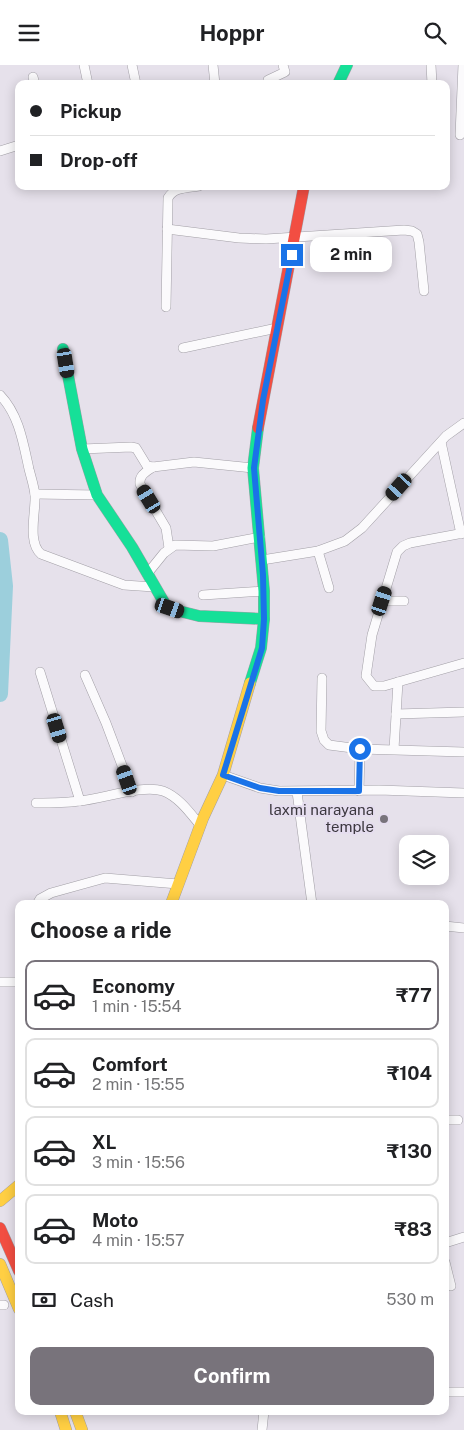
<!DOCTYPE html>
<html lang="en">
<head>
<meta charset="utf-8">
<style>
  :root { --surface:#fff; --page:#f6f6f6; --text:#202124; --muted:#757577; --line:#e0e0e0; --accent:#78737b }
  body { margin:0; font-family:"Public Sans",sans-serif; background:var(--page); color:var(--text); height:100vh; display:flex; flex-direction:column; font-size:19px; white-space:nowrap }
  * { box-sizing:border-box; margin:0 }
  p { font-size:16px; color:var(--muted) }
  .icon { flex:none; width:28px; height:28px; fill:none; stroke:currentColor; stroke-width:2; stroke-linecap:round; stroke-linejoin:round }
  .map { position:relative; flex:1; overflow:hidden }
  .sheet { position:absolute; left:15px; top:835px; width:434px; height:515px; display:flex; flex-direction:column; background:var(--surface); border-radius:10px; box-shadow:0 2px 12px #0003 }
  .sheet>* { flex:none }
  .guide { position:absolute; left:15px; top:15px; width:435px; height:110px; border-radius:10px; box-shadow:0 2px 12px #0003; display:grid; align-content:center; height:110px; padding:0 15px; background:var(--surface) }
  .fabs { position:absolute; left:399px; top:770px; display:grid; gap:10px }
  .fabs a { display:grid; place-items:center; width:50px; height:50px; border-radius:10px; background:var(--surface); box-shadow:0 2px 12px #0003; font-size:25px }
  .end { position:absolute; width:22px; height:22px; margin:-11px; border:6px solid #1a73e8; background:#fff; box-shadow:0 0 0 2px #fff }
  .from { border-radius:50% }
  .bubble { position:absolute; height:35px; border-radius:10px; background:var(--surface); box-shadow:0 2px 12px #0003; font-size:16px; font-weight:700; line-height:35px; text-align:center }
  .car { position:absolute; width:15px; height:30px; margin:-15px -8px; border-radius:6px; box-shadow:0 0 4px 1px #0007; background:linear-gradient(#222 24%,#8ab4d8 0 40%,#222 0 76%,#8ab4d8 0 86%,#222 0) }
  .guide b { display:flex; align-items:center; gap:18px; height:48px; font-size:19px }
  .guide b+b { border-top:1px solid var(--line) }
  .guide i { width:12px; height:12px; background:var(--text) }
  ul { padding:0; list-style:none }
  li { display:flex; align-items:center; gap:15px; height:70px; margin:0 10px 8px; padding:0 5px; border:2px solid var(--line); border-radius:10px }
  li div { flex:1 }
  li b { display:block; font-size:19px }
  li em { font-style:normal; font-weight:700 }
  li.on { border-color:var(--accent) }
  li>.icon { width:45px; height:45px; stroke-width:1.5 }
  h2 { padding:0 15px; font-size:22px; line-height:60px }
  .pay { display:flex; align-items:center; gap:12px; height:55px; padding:0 15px; font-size:19px }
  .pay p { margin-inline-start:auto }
  .cta { display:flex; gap:10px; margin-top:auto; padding:10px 15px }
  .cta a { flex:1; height:58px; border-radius:10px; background:var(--accent); color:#fff; font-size:20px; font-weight:700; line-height:58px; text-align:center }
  header { display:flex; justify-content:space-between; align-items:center; height:65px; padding:0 15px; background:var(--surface); font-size:22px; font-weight:700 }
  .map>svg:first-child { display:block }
</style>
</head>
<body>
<header><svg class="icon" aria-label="menu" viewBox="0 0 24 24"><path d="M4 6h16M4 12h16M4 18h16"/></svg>Hoppr<svg class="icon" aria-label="search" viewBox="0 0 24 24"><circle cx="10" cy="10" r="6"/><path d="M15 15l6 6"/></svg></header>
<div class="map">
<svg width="464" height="1365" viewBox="0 0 464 1365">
  <rect width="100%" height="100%" fill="#e6e1eb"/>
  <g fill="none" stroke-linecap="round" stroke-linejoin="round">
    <!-- river -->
    <polyline stroke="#9ccfdc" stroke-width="16" points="0,475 5,521 0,629"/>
    <defs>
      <g id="street">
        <polyline points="84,0 88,19"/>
        <polyline points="132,0 136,19"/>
        <polyline points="213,0 215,19"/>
        <polyline points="431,0 432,19"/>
        <polyline points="33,12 35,19"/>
        <polyline points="269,19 268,15 285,7 283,0"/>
        <polyline points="460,70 463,0"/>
        <polyline points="0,86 19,80"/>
        <polyline points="167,164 239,173 266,174 404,165 412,166 417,169 419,177 424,226"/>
        <path d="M166 242 168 133C174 122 187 123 199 121"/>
        <polyline points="183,283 277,263"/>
        <path d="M0 330C19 350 23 377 29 404 31 412 34 421 35 430 36 447 27 477 41 489L124 520 154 522"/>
        <polyline points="441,377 461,469"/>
        <polyline points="82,384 131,382 136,383 147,401 153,402 194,397 253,403"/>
        <path d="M153 402C146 407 139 410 140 419L166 463 169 483"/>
        <polyline points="35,429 97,430"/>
        <polyline points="464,468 410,478 403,481 397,487 372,570 366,611 374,621 384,621 464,598"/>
        <polyline points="318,486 329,523"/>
        <polyline points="262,495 318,486 345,476 362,463 446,371 464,358"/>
        <polyline points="147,509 164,488 175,480 213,481 260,472"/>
        <polyline points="203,530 264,526"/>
        <polyline points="382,536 404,536"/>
        <polyline points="40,607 80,736"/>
        <polyline points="85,610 106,658 132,727"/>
        <polyline points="322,613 321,666 324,675 329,680 360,684 464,687"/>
        <polyline points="396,649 464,647"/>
        <polyline points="394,684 398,617"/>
        <polyline points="223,710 260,723 279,726 379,725 464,728"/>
        <polyline points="359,726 360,684"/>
        <polyline points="297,727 312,839"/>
        <path d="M36 738C50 738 65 738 79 736 102 734 143 719 163 726 179 732 190 748 200 760"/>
        <polyline points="37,839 40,834 51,828 105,813 178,819"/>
        <polyline points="445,861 464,863"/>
        <polyline points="0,917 19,917"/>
        <polyline points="445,1055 458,1055"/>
        <polyline points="445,1178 464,1172"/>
        <polyline points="445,1197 451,1221"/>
        <polyline points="0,1240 4,1240"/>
        <polyline points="445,1327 464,1327"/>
        <polyline points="262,1365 264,1346"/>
      </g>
      <g id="fast">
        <polyline points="338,19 347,0"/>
        <polyline points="63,284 82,384 97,430 132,482 165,539 175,545 199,551 264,554"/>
        <polyline points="250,618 261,583 264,554 264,526 253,403 258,363"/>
      </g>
      <g id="slow">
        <polyline points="171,839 203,753 223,710 250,618"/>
        <polyline points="0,1136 19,1120"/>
        <polyline points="0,1199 19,1244"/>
        <polyline points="60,1346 66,1365"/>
        <polyline points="75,1346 82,1365"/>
      </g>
      <g id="jam">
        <polyline points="258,363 304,121"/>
        <polyline points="0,1163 19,1206"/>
      </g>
    </defs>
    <!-- street casing -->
    <use href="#street" stroke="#a29fa6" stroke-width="10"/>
    <!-- fast casing -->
    <use href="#fast" stroke="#a29fa6" stroke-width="12"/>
    <!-- slow casing -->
    <use href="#slow" stroke="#a29fa6" stroke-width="12"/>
    <!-- jam casing -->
    <use href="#jam" stroke="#a29fa6" stroke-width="12"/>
    <!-- street -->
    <use href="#street" stroke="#fbfafc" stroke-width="9"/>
    <!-- fast -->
    <use href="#fast" stroke="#16e098" stroke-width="11"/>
    <!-- slow -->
    <use href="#slow" stroke="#ffcf43" stroke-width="11"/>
    <!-- jam -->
    <use href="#jam" stroke="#f24e42" stroke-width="11"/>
  </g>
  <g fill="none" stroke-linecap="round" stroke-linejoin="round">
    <!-- route -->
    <polyline stroke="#1a73e8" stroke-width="6" points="292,190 263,335 254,403 263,510 264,554 262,583 223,710 260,723 279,726 359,726 360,684"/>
  </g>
  <!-- markers -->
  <circle fill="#78737b" stroke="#e5ddef" stroke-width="2" cx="384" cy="754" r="5"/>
  <g text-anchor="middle" stroke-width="4" stroke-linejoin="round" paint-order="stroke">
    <!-- poi labels -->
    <g font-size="15" fill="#3c383f" stroke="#e5ddef" text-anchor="end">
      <text x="374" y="750">laxmi narayana<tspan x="374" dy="17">temple</tspan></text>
    </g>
  </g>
</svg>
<div class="fabs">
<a><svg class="icon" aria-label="layers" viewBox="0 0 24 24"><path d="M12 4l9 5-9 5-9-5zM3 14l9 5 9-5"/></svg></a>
</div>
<i class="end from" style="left:360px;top:684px"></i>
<i class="end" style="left:292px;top:190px"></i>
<div class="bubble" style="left:310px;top:172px;width:82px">2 min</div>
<i class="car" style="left:66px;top:298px;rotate:171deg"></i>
<i class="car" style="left:399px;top:422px;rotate:222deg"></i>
<i class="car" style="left:149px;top:434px;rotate:329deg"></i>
<i class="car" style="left:382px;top:536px;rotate:18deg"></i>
<i class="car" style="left:170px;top:543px;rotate:109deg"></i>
<i class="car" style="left:57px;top:663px;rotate:163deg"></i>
<i class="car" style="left:127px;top:715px;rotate:341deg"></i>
<div class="guide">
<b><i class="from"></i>Pickup</b>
<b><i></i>Drop-off</b>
</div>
<section class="sheet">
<h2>Choose a ride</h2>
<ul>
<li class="on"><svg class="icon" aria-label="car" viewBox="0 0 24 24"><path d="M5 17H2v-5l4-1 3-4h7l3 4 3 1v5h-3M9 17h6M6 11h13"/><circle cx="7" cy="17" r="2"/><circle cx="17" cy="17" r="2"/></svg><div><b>Economy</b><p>1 min · 15:54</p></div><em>₹77</em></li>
<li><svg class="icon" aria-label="car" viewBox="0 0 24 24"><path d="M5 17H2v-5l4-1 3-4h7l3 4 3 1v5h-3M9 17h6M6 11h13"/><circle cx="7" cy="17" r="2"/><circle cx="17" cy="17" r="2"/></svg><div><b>Comfort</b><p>2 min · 15:55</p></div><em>₹104</em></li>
<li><svg class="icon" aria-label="car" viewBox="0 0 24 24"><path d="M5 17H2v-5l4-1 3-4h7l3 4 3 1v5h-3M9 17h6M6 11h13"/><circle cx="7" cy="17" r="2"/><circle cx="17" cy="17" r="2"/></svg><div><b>XL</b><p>3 min · 15:56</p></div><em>₹130</em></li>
<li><svg class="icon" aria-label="car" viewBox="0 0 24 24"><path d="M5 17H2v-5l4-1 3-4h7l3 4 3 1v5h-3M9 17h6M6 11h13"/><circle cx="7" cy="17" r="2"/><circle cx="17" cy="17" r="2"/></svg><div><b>Moto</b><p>4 min · 15:57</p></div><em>₹83</em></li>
</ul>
<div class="pay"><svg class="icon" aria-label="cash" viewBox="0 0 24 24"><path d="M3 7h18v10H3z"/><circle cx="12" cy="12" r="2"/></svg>Cash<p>530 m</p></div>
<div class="cta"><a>Confirm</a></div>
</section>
</div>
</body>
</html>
